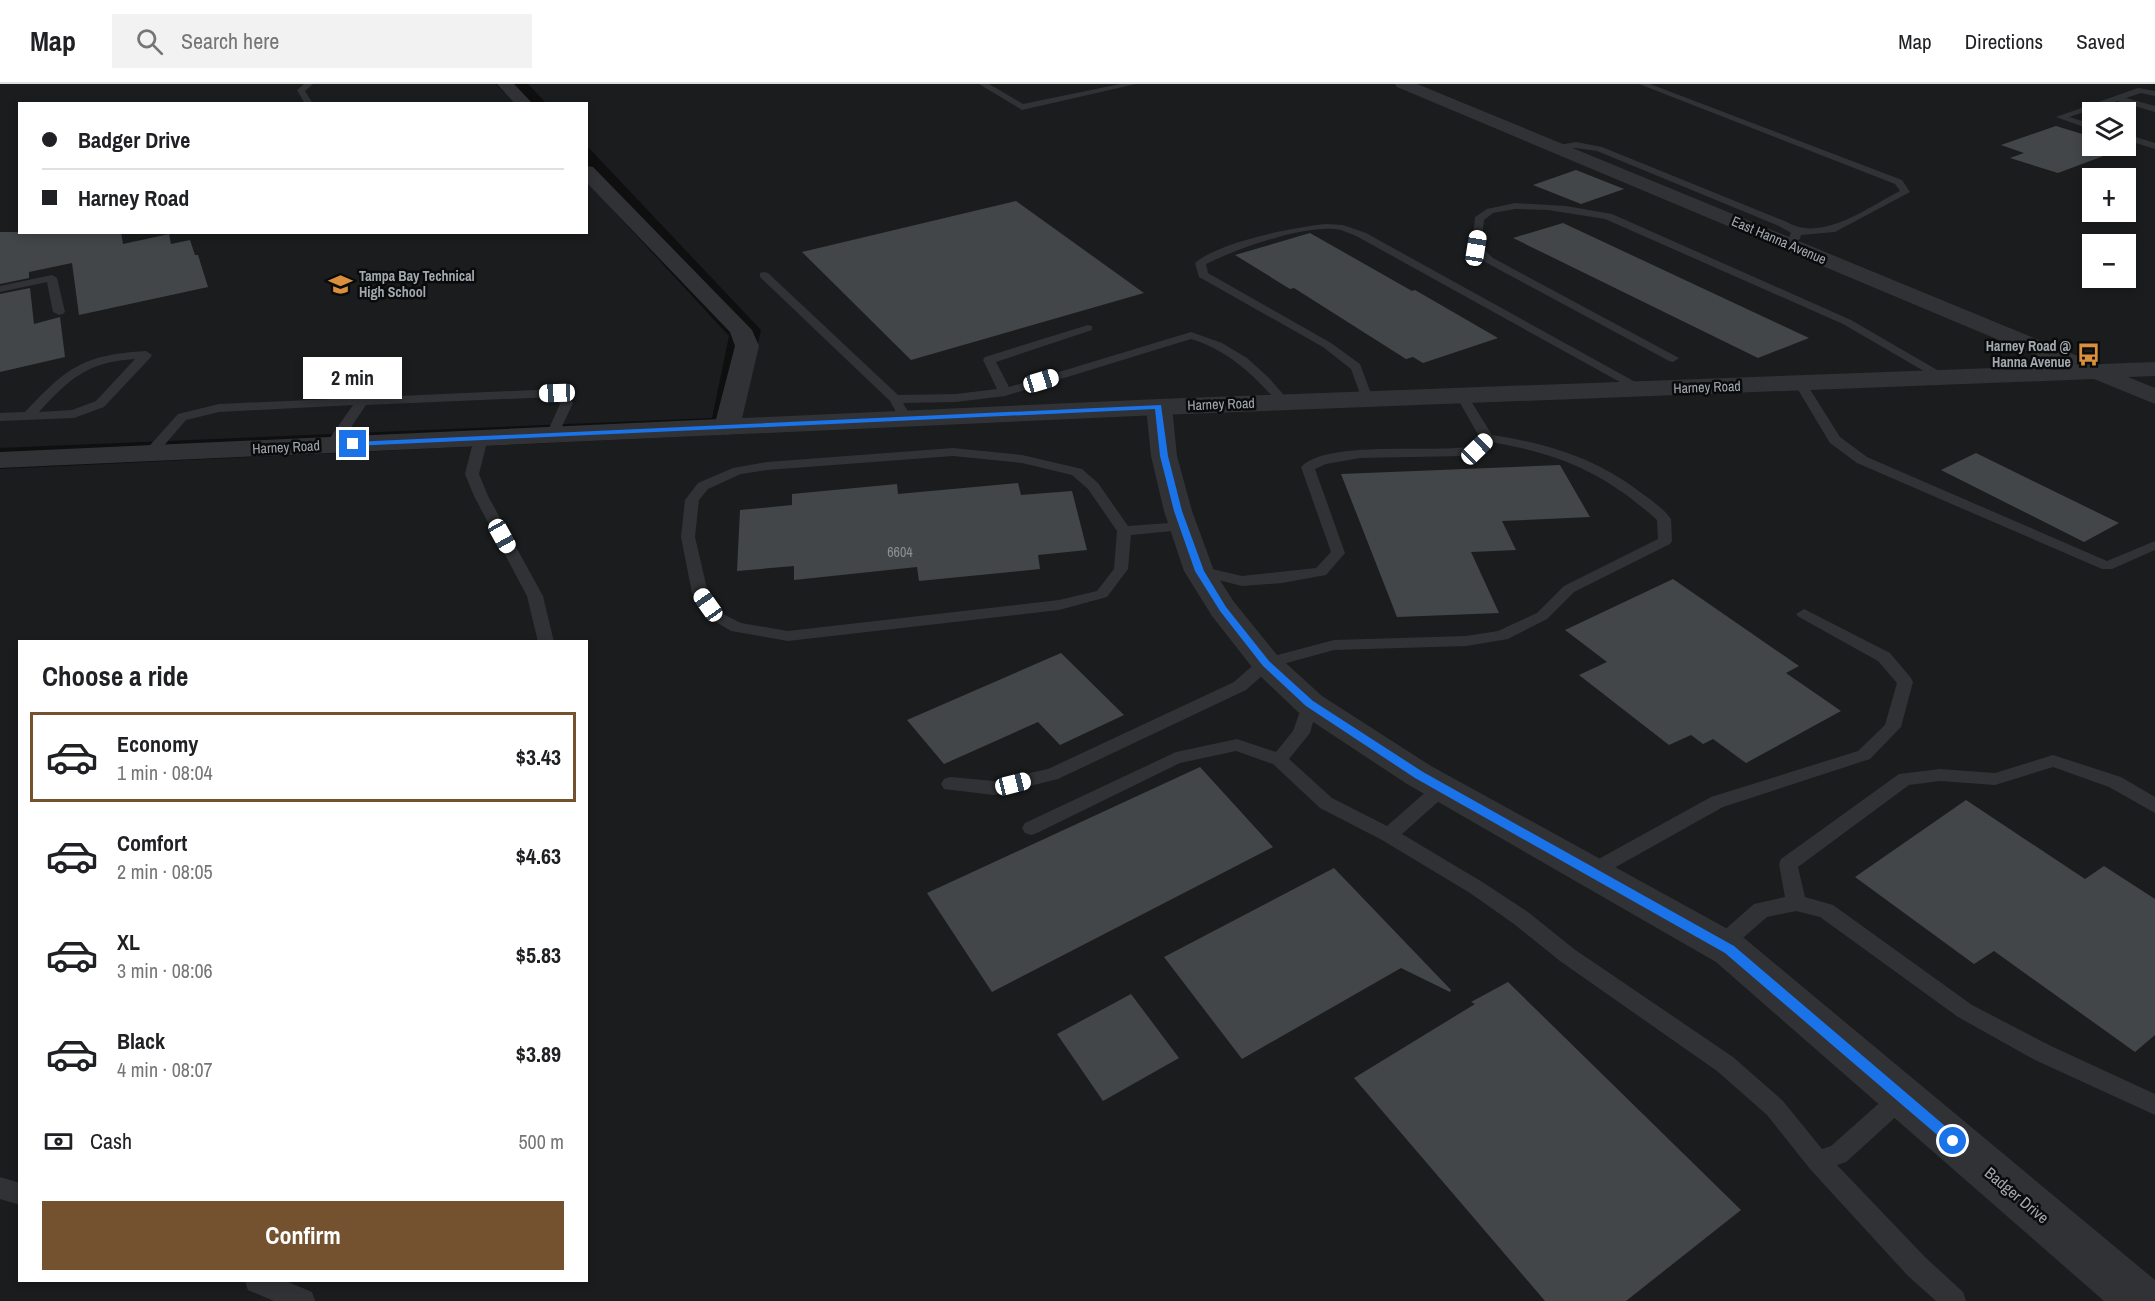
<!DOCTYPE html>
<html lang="en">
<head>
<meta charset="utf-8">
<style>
  :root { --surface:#fff; --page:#f2f2f2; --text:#202124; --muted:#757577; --line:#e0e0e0; --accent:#745230 }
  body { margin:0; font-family:"Archivo Narrow",sans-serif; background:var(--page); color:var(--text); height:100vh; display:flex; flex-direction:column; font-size:22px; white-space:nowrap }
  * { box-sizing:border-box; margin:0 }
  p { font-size:20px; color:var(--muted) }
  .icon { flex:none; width:33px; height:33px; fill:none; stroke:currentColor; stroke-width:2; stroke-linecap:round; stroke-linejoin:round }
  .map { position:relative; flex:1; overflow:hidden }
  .panel { position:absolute; left:18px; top:556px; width:570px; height:642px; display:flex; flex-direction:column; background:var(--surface); border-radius:0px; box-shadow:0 3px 9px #0003 }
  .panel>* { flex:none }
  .guide { position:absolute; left:18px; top:18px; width:570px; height:132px; border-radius:0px; box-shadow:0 3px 9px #0003; display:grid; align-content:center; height:132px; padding:0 24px; background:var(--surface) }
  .buttons { position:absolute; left:2082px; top:18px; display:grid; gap:12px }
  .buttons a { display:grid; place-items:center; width:54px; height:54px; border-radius:0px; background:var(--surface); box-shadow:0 3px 9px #0003; font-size:30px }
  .end { position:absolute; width:27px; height:27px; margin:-14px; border:8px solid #1a73e8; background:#fff; box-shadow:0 0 0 3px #fff }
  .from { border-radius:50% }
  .bubble { position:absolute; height:42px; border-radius:0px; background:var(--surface); box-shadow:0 3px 9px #0003; font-size:20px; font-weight:700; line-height:42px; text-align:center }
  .car { position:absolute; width:18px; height:36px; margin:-18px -9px; border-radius:8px; box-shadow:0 0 4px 2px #0007; background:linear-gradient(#fff 24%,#345 0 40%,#fff 0 76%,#345 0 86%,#fff 0) }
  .guide b { display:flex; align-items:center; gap:21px; height:57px; font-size:22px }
  .guide b+b { border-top:2px solid var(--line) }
  .guide i { width:15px; height:15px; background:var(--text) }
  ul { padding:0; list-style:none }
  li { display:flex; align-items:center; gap:18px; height:90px; margin:0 12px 9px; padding:0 12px; border:3px solid transparent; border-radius:0px }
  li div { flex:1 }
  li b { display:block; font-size:22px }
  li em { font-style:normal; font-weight:700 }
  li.active { border-color:var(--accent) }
  li>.icon { width:54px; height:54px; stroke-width:1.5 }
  h2 { padding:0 24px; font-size:27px; line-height:72px }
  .pay { display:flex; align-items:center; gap:15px; height:66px; padding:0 24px; font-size:22px }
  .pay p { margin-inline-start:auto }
  .cta { display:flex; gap:12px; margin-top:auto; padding:12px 24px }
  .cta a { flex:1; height:69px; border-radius:0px; background:var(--accent); color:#fff; font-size:24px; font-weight:700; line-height:69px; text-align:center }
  header { display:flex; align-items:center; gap:36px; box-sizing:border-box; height:84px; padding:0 30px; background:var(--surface); border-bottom:2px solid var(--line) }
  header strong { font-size:28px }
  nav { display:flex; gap:33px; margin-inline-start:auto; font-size:21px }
  .search { width:420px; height:54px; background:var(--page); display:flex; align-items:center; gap:15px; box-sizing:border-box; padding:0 21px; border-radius:0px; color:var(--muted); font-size:22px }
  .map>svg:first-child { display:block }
</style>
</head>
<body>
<header>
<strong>Map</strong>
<div class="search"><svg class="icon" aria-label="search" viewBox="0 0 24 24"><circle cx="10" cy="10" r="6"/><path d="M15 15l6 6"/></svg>Search here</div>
<nav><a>Map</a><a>Directions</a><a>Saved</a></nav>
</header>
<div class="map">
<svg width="2155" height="1217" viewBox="0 0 2155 1217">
  <rect width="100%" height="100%" fill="#0f0f10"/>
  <!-- built -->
  <g fill="#1b1c1d" fill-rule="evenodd">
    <polygon points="0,0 496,0 514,19 20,20 20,148 586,148 587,98 729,252 712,334 0,364"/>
    <path d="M528 0H2155V1217H0V385L738 350 761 246 587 62 586 20 546 19ZM2092 28H2126V62H2092ZM2092 94H2126V128H2092ZM2092 160H2126V194H2092ZM20 558H586V1197H20Z"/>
  </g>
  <!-- building -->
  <g fill="#434648">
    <polygon points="2056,42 2092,53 2092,62 2125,64 2058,89 2010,74 2024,69 2001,61"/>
    <polygon points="1576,86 1624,105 1581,120 1533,101"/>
    <polygon points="1016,117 1144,209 911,276 802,168"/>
    <polygon points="1563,139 1809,254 1758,274 1513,154"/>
    <polygon points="0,148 121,148 123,160 169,150 171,160 190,156 195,171 198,171 208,203 79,231 72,179 29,188 29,194 0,200"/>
    <polygon points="1310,149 1412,207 1415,206 1498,254 1423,279 1413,273 1406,275 1294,204 1290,205 1235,171"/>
    <polygon points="30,204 34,240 60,233 65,273 0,288 0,210"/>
    <polygon points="1976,369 2119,439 2084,458 1941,386"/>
    <polygon points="1560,381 1590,433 1502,437 1516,466 1471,468 1499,529 1397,533 1341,390"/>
    <polygon points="1018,399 1021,411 1072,407 1087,466 1038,471 1040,485 919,497 917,483 794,496 794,482 737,487 740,426 792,421 792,410 897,400 898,410"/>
    <polygon points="1673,495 1799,582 1786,589 1841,627 1746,679 1713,655 1703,660 1691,651 1669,661 1579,591 1607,578 1565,546"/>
    <polygon points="1061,569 1124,631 1060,661 1038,638 944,680 907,636"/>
    <polygon points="1200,683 1273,763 992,908 927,809"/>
    <polygon points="1966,716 2085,795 2104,782 2155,815 2155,951 2135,968 1994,867 1974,880 1855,793"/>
    <polygon points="1334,784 1451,906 1450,908 1401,884 1242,975 1164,873"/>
    <polygon points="1508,898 1741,1126 1626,1217 1545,1217 1354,994 1475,920 1471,918"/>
    <polygon points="1131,910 1179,974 1103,1017 1057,950"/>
  </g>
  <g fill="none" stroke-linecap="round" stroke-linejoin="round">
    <!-- service -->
    <g fill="#313235" fill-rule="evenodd">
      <polygon points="304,0 313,0 305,7 313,20 305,20 297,6"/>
      <polygon points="979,0 989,0 1023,20 1120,0 1136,0 1022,26"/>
      <path d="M1639 0H1650L1902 96 1910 108 1835 148 1801 151 1800 155 1793 158 1788 155 1791 149 1779 142 1597 67 1576 64 1553 66V62L1576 58 1602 63 1787 138C1822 159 1868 123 1900 107L1895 100Z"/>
      <polygon points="2138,4 2155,7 2155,12 2141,9 2126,14 2155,22 2155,28 2117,17 2069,33 2092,40 2092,46 2056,33"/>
      <polygon points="2126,50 2155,59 2155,65 2126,56"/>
      <polygon points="1515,119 1566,122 1612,130 1851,236 1951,294 1945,298 1941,297 1843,240 1605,135 1548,126 1515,125 1493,129 1484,136 1481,163 1493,174 1679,274 1673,278 1669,277 1485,178 1472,166 1475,133 1487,125"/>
      <path d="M1326 140 1343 141 1366 149 1648 305 1642 309 1638 308 1358 153C1353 151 1347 148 1341 146 1308 139 1236 165 1206 180L1208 189 1331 259 1360 280 1373 315 1371 318H1363L1351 285 1323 263 1199 193 1195 179C1218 158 1294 143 1326 140Z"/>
      <path d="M764 188 768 189 898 311 956 310 997 305 983 276 985 273 1088 241 1092 242V246L996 278 1009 303 1191 248 1222 259 1247 274 1269 294 1290 318 1284 322 1280 321C1255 292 1228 266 1191 255L1005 312 956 318 903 319 912 334 906 338 901 337 890 317 760 193V189Z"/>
      <polygon points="52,191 57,194 65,228 63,230 59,231 53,228 47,198 0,208 0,202"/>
      <path d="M146 267 152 271 150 274 104 323 74 334 0 337V329L25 328C68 283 82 271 146 267ZM135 275 96 317 72 326 39 328C70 294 88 278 135 275Z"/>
      <polygon points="1800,295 1806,299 1840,353 1867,373 2107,477 2155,457 2155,466 2112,485 2102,485 1857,379 1830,359 1794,299"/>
      <polygon points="557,305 561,306 573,319 558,351 552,355 546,351 560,320 554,313 366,321 337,364 332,365 325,361 353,321 219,328 186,336 155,372 145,372 143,369 178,330 219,320"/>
      <path d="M1462 308 1466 309 1492 351C1546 359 1596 374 1640 408 1651 416 1663 424 1671 435L1672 457 1670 460 1574 508 1547 535 1508 555 1466 562 1334 566 1272 583 1246 606 1058 695 994 711 944 705 941 700 944 695 950 693 994 697 1048 685 1234 598 1260 575 1266 574 1334 556 1466 552 1498 547 1537 529 1564 502 1658 455 1657 436C1605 389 1559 369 1490 358L1482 368 1463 372 1360 374 1326 380 1315 385 1345 469 1326 491 1282 499 1242 502 1194 490 1192 487 1199 482 1242 492 1316 484 1331 468 1301 383C1328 355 1434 370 1473 362L1480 354 1456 312Z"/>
      <polygon points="481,350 488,354 479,390 488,412 543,512 554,558 538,558 527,512 474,412 465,390 474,354"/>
      <path d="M953 364 1022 371 1082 385 1098 399 1128 442 1183 438 1190 442 1183 446 1131 451 1128 485 1107 513 1059 526 788 557 731 547 711 535 692 509 681 453 685 416 698 399 733 384 767 378ZM953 372 1022 379 1072 391 1088 405 1117 447 1114 485 1097 507 1059 516 788 547 741 539 721 529 708 509 695 453 699 416 708 405 741 390 767 386Z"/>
      <polygon points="1804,525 1890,569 1911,594 1913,598 1901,643 1870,675 1723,723 1598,793 1591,795 1584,793 1582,788 1584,783 1711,713 1858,667 1885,641 1897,599 1878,577 1799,533 1796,530"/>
      <polygon points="1310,614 1316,616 1318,620 1310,649 1289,675 1332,714 1387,742 1436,699 1442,697 1448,699 1451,704 1448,709 1402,750 1484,799 1528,828 1574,865 1733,973 1783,1017 1822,1065 1831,1062 1894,1006 1902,1003 1910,1006 1913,1013 1910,1020 1846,1078 1837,1081 1926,1174 1963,1208 1966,1217 1936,1217 1908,1192 1810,1085 1767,1031 1717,987 1560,877 1514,840 1470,809 1382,756 1320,724 1273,680 1236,667 1180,679 1037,749 1031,751 1025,749 1022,744 1025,739 1176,668 1237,655 1276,668 1293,647 1304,616"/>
      <polygon points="2053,671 2121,693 2155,713 2155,729 2109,703 2053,683 1995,701 1940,697 1909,701 1798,783 1805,813 1833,821 1972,921 2051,962 2155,1010 2155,1031 2035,976 1958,933 1820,833 1796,827 1767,833 1728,867 1721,869 1714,867 1711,861 1714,855 1754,820 1785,813 1779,780 1781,775 1899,690 1940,685 1995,689"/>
      <polygon points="0,1093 20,1099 20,1121 0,1115"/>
      <polygon points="245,1197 286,1197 312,1208 315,1217 274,1217 248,1206"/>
    </g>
    <!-- minor -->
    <g fill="#313235" fill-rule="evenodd">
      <polygon points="497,0 514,0 533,20 515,20"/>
      <polygon points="1395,0 1417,0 2107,284 2110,289 2107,294 2098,296 2089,294 1397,3"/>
      <polygon points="586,82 593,83 752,246 759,262 740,343 736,348 727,351 718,348 714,343 735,262 730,248 586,98"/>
      <polygon points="1159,315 1168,318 1172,323 1177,372 1192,427 1214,487 1234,518 1277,571 1322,612 1431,682 1744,854 2155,1196 2155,1217 2104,1217 1716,878 1407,700 1298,628 1255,587 1212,532 1184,487 1164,427 1151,372 1146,323 1150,318"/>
    </g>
    <!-- tertiary -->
    <polygon fill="#313235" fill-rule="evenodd" points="2155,278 2155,292 2128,293 2155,304 2155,320 2094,295 1159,331 0,384 0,368 1159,315"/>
  </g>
  <!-- route -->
  <polygon fill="#1a73e8" points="1161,321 1168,372 1182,427 1204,487 1226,523 1269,577 1313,617 1423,688 1734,862 1958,1053 1960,1057 1958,1061 1953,1063 1949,1061 1725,869 1415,694 1306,622 1263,582 1220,527 1195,487 1174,427 1160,372 1155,325 353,362 349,360 353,358"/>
  <!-- icons -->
  <defs>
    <symbol id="school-bare" viewBox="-9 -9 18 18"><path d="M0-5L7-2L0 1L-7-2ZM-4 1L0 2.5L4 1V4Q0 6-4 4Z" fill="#da8f3e" stroke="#0a0b0b" stroke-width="2.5" paint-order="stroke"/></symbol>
    <symbol id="bus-bare" viewBox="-9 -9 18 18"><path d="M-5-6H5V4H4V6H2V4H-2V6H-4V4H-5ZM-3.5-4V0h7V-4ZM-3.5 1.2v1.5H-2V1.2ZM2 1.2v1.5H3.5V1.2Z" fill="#da8f3e" stroke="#0a0b0b" stroke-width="2.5" paint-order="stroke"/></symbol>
  </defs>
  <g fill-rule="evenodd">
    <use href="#school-bare" x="324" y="184" width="33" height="33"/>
    <use href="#bus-bare" x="2072" y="254" width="33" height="33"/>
  </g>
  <g text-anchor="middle" stroke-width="5" stroke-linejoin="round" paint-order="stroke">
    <!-- far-street labels -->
    <g font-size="14" fill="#a2a8b0" stroke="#0a0b0b">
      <text transform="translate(1779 156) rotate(23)" y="5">East Hanna Avenue</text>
      <text transform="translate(1707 303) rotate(-2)" y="5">Harney Road</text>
      <text transform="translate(1221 320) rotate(-2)" y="5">Harney Road</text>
      <text transform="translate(286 363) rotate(-3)" y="5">Harney Road</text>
    </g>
    <!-- far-poi labels -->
    <g font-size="14" font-weight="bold" fill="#a2a8b0" stroke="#0a0b0b" text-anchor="start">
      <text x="359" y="197">Tampa Bay Technical<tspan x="359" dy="16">High School</tspan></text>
      <text x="2071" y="267" text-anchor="end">Harney Road @<tspan x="2071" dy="16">Hanna Avenue</tspan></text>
    </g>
    <!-- number labels -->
    <g font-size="14" fill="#8a9096">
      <text x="900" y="473">6604</text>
    </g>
    <!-- street labels -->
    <g font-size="16" fill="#a2a8b0" stroke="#0a0b0b">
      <text transform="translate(2017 1111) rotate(40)" y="6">Badger Drive</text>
    </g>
  </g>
</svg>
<div class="buttons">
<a><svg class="icon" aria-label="layers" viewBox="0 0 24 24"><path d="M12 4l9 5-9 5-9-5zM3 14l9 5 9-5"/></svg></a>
<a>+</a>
<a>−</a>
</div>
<i class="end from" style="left:1953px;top:1057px"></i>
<i class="end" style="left:353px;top:360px"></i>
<div class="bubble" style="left:303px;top:273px;width:99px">2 min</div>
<i class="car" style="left:1476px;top:164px;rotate:9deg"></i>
<i class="car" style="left:1041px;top:297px;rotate:73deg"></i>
<i class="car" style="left:557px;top:309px;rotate:268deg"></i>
<i class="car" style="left:1477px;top:365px;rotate:46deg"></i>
<i class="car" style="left:502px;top:452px;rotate:151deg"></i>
<i class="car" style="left:708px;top:521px;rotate:325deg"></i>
<i class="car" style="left:1013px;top:700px;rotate:76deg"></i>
<div class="guide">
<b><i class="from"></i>Badger Drive</b>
<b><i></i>Harney Road</b>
</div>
<section class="panel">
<h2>Choose a ride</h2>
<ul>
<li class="active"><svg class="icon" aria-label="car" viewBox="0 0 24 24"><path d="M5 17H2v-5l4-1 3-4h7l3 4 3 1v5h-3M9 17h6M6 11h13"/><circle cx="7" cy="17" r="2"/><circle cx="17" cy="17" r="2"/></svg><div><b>Economy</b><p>1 min · 08:04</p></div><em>$3.43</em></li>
<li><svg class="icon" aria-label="car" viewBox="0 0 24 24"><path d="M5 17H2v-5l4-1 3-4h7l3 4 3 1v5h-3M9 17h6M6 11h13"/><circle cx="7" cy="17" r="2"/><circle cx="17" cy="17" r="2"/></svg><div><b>Comfort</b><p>2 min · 08:05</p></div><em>$4.63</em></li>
<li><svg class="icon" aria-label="car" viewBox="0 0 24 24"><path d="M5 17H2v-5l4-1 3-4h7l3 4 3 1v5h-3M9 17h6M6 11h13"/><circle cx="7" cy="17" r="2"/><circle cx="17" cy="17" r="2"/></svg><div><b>XL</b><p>3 min · 08:06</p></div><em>$5.83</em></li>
<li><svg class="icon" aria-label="car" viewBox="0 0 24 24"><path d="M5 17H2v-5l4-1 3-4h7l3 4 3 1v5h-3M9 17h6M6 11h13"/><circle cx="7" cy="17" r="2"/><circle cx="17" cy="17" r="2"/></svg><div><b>Black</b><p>4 min · 08:07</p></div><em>$3.89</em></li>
</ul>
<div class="pay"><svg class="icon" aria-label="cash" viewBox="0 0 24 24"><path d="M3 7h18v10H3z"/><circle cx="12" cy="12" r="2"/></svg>Cash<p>500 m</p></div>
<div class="cta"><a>Confirm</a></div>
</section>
</div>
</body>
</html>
